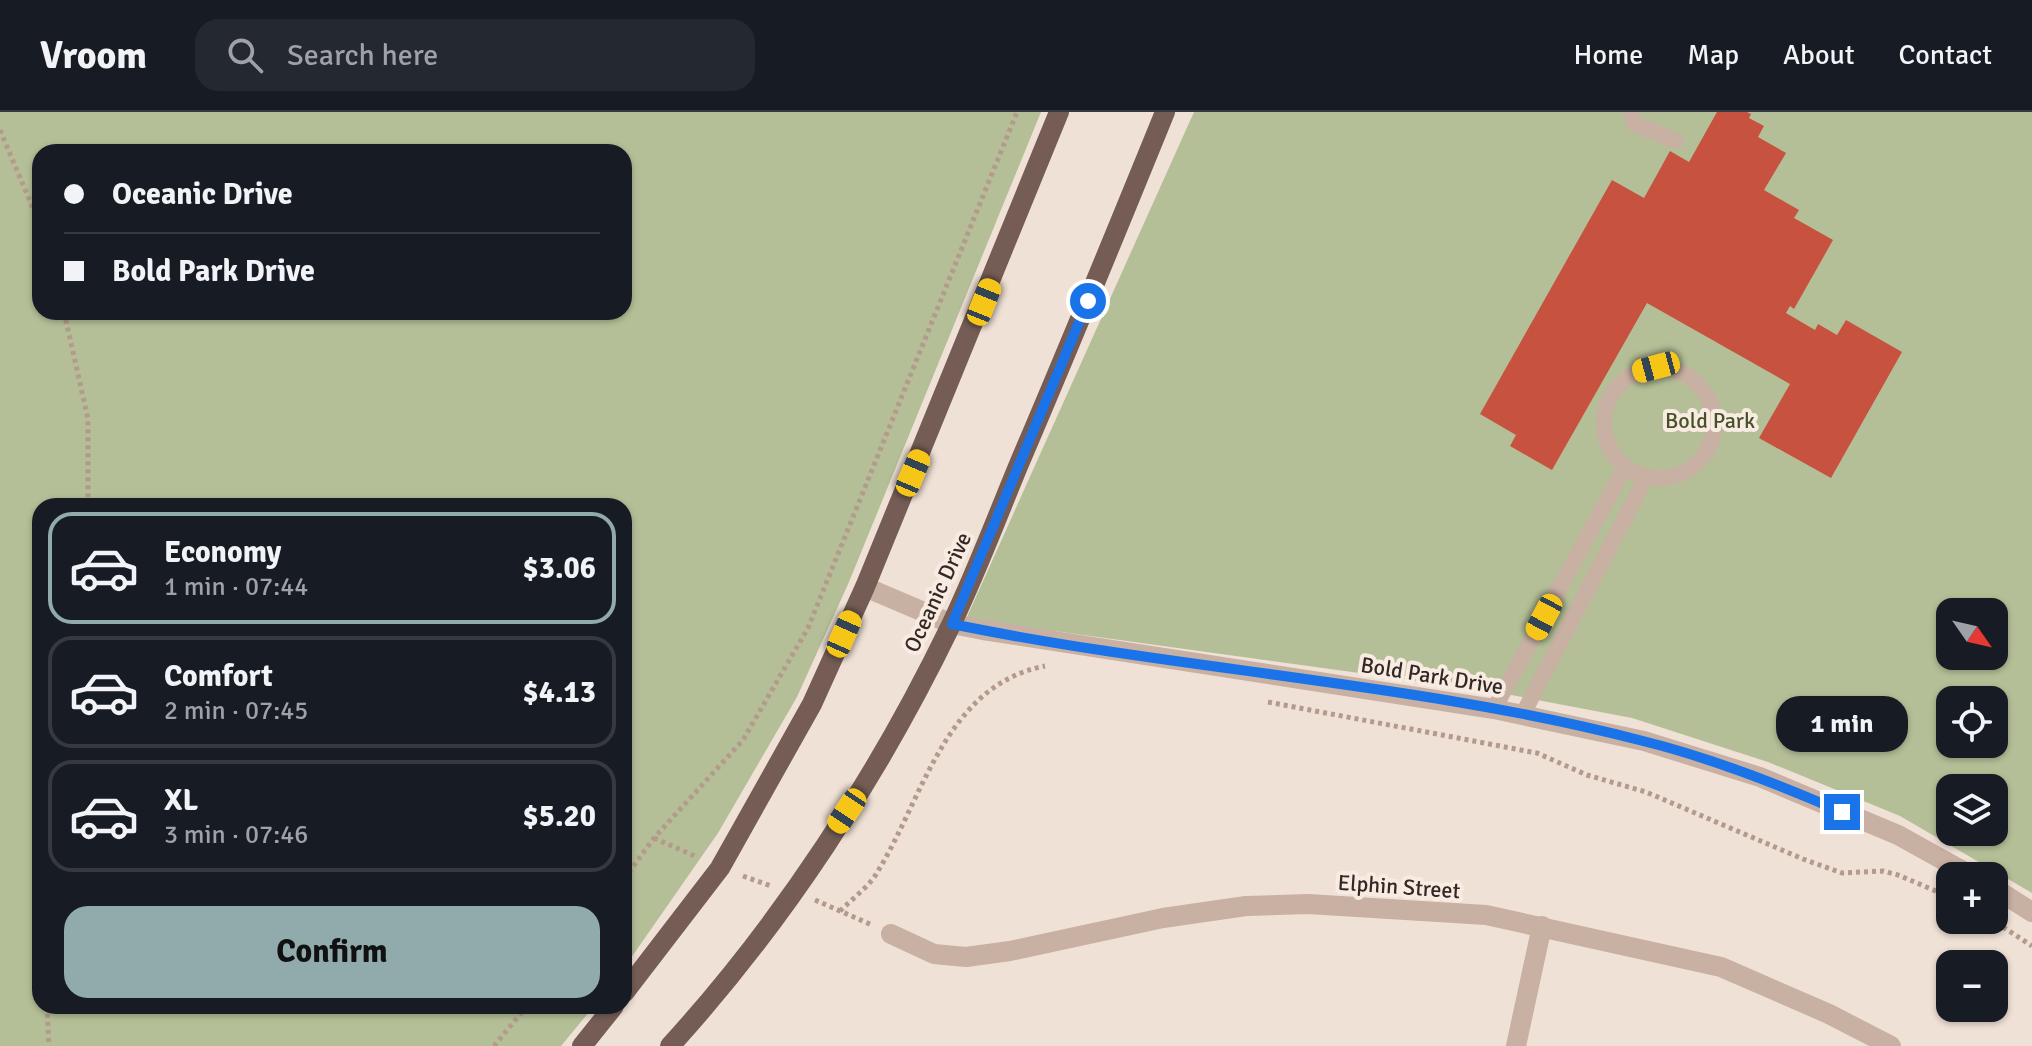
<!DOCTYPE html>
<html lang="en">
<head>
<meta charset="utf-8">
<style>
  :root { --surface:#171b24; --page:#242831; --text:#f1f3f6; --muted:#9ea1a6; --line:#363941; --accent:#91abac }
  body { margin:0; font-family:Signika,sans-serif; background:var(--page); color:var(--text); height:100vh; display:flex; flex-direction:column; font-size:30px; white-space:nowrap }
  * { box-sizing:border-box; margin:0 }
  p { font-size:26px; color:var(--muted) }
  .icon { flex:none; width:44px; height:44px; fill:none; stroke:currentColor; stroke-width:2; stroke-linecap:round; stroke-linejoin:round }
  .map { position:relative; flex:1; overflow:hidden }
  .side { position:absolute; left:32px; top:386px; width:600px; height:516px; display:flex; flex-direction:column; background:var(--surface); border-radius:24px; box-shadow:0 2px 6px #0004 }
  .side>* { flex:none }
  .top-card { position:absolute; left:32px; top:32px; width:600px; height:176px; border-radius:24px; box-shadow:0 2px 6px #0004; display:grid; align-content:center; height:176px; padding:0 32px; background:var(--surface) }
  .needle { width:52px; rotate:124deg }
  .buttons { position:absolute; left:1936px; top:486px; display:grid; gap:16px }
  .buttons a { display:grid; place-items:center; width:72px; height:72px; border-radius:16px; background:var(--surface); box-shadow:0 2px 6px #0004; font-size:40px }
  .end { position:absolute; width:36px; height:36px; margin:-18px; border:10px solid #1a73e8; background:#fff; box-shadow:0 0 0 4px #fff }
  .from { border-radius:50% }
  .bubble { position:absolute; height:56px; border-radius:24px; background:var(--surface); box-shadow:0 2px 6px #0004; font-size:26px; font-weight:800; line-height:56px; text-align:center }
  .car { position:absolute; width:24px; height:48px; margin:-24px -12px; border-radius:10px; box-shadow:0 0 6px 2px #0007; background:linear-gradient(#f5c518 24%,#345 0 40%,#f5c518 0 76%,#345 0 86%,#f5c518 0) }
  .top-card b { display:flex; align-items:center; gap:28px; height:76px; font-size:30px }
  .top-card b+b { border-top:2px solid var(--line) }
  .top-card i { width:20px; height:20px; background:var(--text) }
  ul { padding:14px 0 0; list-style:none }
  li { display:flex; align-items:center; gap:24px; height:112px; margin:0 16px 12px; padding:0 16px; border:4px solid var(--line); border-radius:24px }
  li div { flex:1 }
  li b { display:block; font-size:30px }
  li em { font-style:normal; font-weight:800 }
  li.active { border-color:var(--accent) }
  li>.icon { width:72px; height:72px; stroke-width:1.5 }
  .action { display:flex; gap:16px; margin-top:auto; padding:16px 32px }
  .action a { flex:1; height:92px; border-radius:24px; background:var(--accent); color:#111; font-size:32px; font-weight:800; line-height:92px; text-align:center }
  header { display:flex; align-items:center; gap:48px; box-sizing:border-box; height:112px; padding:0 40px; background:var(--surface); border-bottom:2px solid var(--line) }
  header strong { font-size:38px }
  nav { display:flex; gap:44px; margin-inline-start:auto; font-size:28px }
  .search { width:560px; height:72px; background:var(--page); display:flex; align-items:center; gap:20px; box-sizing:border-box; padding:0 28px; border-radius:24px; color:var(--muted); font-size:30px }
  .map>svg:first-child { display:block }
</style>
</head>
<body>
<header>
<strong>Vroom</strong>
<div class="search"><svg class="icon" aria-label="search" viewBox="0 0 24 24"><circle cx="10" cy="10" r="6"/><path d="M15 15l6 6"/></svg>Search here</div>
<nav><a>Home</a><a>Map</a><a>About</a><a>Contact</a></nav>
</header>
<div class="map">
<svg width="2032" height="934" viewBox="0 0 2032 934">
  <rect width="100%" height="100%" fill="#f0e1d6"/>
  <!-- green -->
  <g fill="#b5bf97" fill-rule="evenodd">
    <path d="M0 0H1041L849 470 797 585 718 721 624 856V394H40V894H594L561 934H0ZM40 40H624V200H40Z"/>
    <path d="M1194 0H2032V781L1900 704 1768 650 1632 606 1490 579 966 507ZM1950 500H1994V544H1950ZM1950 588H1994V632H1950ZM1950 676H1994V720H1950Z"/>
  </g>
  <!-- building -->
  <polygon fill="#c6523f" points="1717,0 1747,0 1751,2 1749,6 1764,14 1758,25 1786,41 1764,78 1799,98 1794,106 1833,128 1794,197 1790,194 1786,201 1815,218 1818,212 1837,223 1846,208 1902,240 1831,366 1759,326 1790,272 1647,191 1552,358 1510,334 1516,323 1480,302 1612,68 1644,86 1670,39 1689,50"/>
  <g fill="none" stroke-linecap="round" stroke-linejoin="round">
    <!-- path -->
    <g stroke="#b39a8d" stroke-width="5" stroke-dasharray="4 4" stroke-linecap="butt">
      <polyline points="0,18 40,113"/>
      <polyline points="64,200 88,307 88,394"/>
      <polyline points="1268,590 1537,641 1587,663 1646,680 1803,747 1842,761 1883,759 1898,763 1950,785"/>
      <polyline points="654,726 697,745"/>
      <polyline points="743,764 771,774"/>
      <polyline points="624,767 654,726 743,628 808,516 1017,0"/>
      <polyline points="815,788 872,813"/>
      <path d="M840 799C853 786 870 774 878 759 924 684 946 573 1045 554"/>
      <polyline points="2003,815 2032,834"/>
      <polyline points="47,894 49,934"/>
      <polyline points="494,934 527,894"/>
    </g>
    <!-- service -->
    <g stroke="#c8b0a3" stroke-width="16">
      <polyline points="1631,0 1635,12 1676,29"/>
      <circle cx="1659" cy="311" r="55"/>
      <polyline points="1494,597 1625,355"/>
      <polyline points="1523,602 1646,365"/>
    </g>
    <!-- minor -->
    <g stroke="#c8b0a3" stroke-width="20">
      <polyline points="891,822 934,842 966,845 1010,839 1163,806 1246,794 1308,792 1486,803 1721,855 1829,902 1891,934"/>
      <polyline points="1516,934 1542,814"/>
    </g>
    <!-- tertiary -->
    <g stroke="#c8b0a3" stroke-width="20">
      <polyline points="865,475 952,512 983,518 1494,597 1644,629 1760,665 1898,723 1972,764"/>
      <polyline points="1994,776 2032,800"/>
    </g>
    <!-- primary -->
    <g stroke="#755d56" stroke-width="20">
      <polyline points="624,881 720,756 812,592 865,475 1059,0"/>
      <polyline points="582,934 614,894"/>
      <path d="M670 934C783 810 878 664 951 513 976 461 997 405 1019 352 1069 235 1117 118 1165 0"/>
    </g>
  </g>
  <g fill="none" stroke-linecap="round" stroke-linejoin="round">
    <!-- route -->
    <path stroke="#1a73e8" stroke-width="10" d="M1088 189 952 512C1181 559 1417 570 1643 629 1712 646 1778 672 1842 700"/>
  </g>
  <g text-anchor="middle" stroke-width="8" stroke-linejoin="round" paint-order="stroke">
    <!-- park labels -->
    <g font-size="22" fill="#465129" stroke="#f8ece2">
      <text x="1710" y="316">Bold Park</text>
    </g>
    <!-- street labels -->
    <g font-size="22" fill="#332825" stroke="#f8ece2">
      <text transform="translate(937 480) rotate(-65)" y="8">Oceanic Drive</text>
      <text transform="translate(1432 563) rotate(9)" y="8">Bold Park Drive</text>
      <text transform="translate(1399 774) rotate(4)" y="8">Elphin Street</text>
    </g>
  </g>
</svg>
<div class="buttons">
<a><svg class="needle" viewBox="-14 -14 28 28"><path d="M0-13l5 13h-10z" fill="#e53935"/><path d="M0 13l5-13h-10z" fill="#9ea1a6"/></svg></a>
<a><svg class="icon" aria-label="locate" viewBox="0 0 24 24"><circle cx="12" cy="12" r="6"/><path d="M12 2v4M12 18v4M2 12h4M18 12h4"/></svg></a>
<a><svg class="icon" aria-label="layers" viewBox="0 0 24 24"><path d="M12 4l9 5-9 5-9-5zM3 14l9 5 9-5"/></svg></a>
<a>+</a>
<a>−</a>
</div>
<i class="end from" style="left:1088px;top:189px"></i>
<i class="end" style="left:1842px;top:700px"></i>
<div class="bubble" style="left:1776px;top:584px;width:132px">1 min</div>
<i class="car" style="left:984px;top:190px;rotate:22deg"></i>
<i class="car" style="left:1656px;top:255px;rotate:255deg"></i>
<i class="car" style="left:913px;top:361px;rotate:23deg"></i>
<i class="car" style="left:1544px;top:505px;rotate:208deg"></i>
<i class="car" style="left:844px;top:522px;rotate:24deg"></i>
<i class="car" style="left:847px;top:699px;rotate:214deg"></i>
<div class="top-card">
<b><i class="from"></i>Oceanic Drive</b>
<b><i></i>Bold Park Drive</b>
</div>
<section class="side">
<ul>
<li class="active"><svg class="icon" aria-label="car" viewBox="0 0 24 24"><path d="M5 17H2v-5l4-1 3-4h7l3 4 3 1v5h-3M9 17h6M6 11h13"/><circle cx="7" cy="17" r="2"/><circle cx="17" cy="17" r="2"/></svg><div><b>Economy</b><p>1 min · 07:44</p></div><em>$3.06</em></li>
<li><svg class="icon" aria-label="car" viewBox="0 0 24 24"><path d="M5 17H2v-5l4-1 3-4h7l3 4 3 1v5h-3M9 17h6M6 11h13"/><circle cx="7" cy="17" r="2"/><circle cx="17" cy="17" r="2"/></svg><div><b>Comfort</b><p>2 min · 07:45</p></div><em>$4.13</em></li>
<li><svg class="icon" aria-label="car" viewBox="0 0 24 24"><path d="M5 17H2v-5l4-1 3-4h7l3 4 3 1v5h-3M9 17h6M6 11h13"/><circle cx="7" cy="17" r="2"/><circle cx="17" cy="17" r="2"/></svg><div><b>XL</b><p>3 min · 07:46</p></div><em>$5.20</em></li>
</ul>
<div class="action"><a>Confirm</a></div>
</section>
</div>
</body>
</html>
